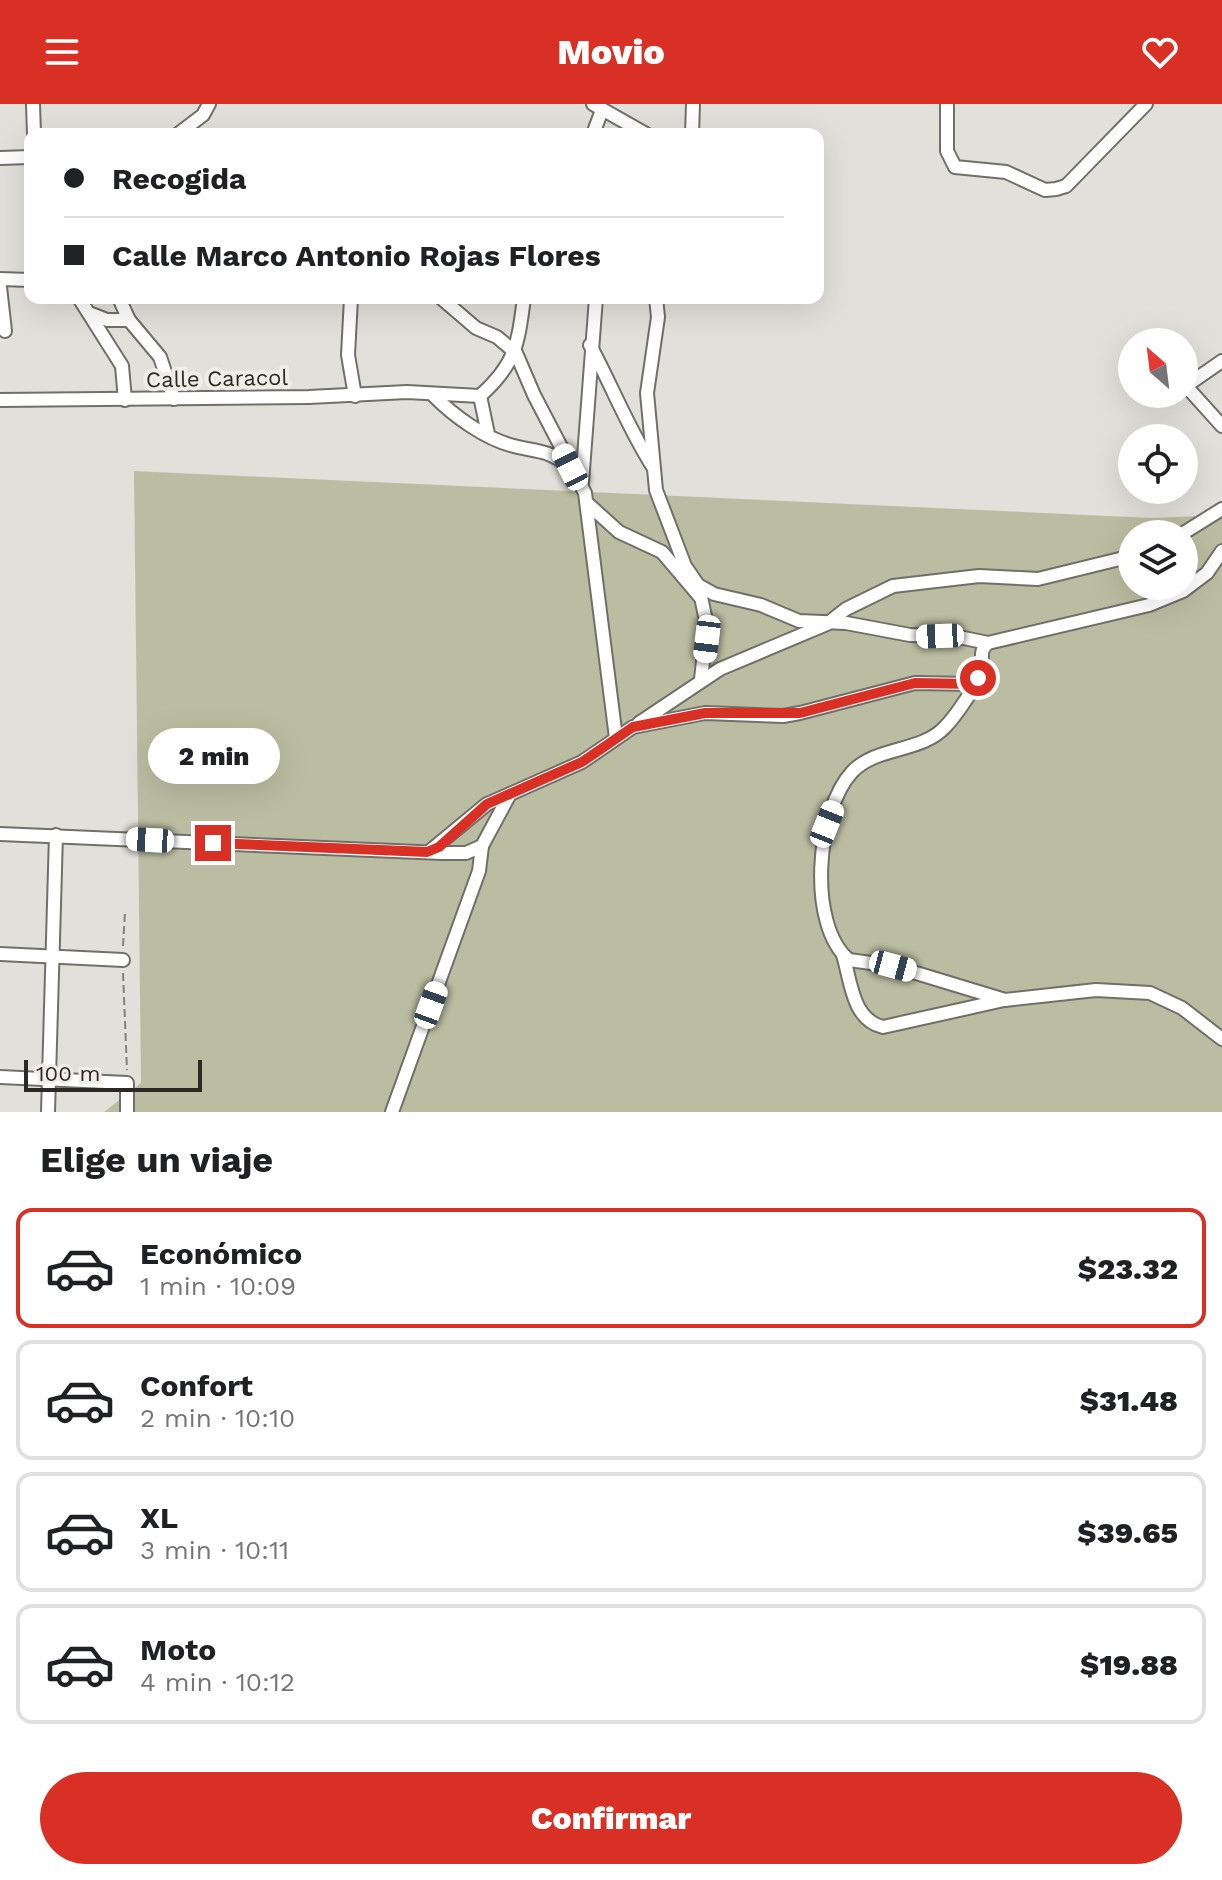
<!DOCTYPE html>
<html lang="es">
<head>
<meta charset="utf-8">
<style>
  :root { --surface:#fff; --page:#f2f2f2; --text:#202124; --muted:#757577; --line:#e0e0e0; --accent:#d93025 }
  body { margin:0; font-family:"Work Sans",sans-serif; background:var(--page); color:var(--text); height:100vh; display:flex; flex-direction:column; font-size:30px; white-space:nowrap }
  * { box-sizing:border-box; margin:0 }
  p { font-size:26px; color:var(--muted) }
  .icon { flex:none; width:44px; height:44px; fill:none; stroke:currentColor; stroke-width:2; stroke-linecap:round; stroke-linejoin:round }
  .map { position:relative; height:1008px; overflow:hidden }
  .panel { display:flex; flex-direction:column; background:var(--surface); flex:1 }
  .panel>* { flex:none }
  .guide { position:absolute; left:24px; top:24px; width:800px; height:176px; border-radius:16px; box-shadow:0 8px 32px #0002; display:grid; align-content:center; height:176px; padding:0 40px; background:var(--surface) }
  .needle { width:52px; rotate:332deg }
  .fabs { position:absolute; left:1118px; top:224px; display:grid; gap:16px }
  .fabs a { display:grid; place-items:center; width:80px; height:80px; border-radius:50%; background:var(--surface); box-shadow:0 8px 32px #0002; font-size:40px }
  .scale { position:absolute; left:24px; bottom:20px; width:178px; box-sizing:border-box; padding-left:8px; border:4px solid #2a2926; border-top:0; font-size:22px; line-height:28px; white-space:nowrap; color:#2a2926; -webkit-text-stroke:6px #f0ede7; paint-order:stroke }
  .end { position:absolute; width:36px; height:36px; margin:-18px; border:10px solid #d93025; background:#fff; box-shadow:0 0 0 4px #fff }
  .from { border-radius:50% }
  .bubble { position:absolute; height:56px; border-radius:28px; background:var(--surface); box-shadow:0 8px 32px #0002; font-size:26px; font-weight:800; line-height:56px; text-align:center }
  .car { position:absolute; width:24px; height:48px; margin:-24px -12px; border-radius:10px; box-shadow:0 0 6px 2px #0007; background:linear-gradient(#fff 24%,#345 0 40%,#fff 0 76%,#345 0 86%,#fff 0) }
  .guide b { display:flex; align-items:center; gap:28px; height:76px; font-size:30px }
  .guide b+b { border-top:2px solid var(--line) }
  .guide i { width:20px; height:20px; background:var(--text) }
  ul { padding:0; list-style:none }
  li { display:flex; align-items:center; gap:24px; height:120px; margin:0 16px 12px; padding:0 24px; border:4px solid var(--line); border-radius:16px }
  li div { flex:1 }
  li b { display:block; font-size:30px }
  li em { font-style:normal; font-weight:800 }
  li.current { border-color:var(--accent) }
  li>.icon { width:72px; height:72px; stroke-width:1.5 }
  h2 { padding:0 40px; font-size:36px; line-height:96px }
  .action { display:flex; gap:16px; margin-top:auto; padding:16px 40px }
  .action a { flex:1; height:92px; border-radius:48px; background:var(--accent); color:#fff; font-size:32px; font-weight:800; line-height:92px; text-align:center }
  header { display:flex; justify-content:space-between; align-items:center; height:104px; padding:0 40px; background:var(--accent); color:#fff; font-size:36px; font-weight:800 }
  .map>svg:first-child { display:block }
</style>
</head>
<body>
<header><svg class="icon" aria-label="menu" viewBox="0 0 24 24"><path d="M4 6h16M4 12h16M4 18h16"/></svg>Movio<svg class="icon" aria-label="heart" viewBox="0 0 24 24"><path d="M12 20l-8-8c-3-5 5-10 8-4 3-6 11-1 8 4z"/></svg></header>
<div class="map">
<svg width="1222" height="1008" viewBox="0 0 1222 1008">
  <rect width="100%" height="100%" fill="#e2e0da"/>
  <!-- green -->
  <path fill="#babda1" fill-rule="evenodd" d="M134 367 1152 414 1222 411V1008H104L141 979ZM1132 430H1184V482H1132Z"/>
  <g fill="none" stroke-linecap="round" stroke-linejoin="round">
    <defs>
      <g id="minor">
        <polyline points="33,0 34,30"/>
        <polyline points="593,0 646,30"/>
        <polyline points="947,0 947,47 955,63 1006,68 1045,86 1056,85 1066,82 1146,0"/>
        <polyline points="178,30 203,11 209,0"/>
        <polyline points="593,30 602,6"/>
        <polyline points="692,30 693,0"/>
        <polyline points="0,54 30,53"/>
        <polyline points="0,175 30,176"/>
        <polyline points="0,183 5,227"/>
        <polyline points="79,194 122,262 125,296"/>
        <polyline points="119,194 129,216 160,253 174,295"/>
        <polyline points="351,194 348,251 355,292"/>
        <polyline points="441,194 476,224 497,233 516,249 534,291 585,389 616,634"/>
        <polyline points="656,194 658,213 647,289 656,386 685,462 698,481 714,490 761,501 799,517 846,519 910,531 954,532 988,539"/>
        <polyline points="89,209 107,216 129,216"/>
        <path d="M590 241C612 282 628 324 653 363"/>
        <polyline points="1222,257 1186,282 1222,322"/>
        <path d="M434 292C454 312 485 335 514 342 537 348 545 345 566 360"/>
        <polyline points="480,292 488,330"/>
        <path d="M0 296 309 293 407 288 480 292C516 260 518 240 524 194"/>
        <polyline points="582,379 596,194"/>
        <polyline points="587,399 619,428 662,448 701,494"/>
        <polyline points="1182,430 1222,405"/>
        <path d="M1222 447 1207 469 1183 487 1149 501 988 539C978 547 984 555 981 567 978 580 955 613 945 623 921 649 876 642 852 668 816 707 807 821 849 856L893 862 1005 896 1096 886 1150 889 1182 904 1222 935"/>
        <polyline points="700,488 707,522 701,575"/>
        <polyline points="639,619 720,565 827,520 846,505 893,482 979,472 1038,475 1132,452"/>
        <polyline points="0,730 442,749 466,749 482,742"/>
        <polyline points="430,747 487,700 510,690"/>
        <polyline points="0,850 123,856"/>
        <path d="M843 851C851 877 852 916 883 923L1004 896"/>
        <polyline points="0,973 127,979 127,1008"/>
        <polyline points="48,1008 56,731"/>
        <polyline points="392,1008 479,767 482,742 510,690 582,658 633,623 705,609 783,612 800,609 915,579 973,580"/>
      </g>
    </defs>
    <!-- minor casing -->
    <use href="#minor" stroke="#716f6a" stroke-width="16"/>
    <!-- path -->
    <g stroke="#83827d" stroke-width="2" stroke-dasharray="8 4" stroke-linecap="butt">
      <polyline points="123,842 125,808"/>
      <polyline points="123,869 127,966"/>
    </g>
    <!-- minor -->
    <use href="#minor" stroke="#fff" stroke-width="12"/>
  </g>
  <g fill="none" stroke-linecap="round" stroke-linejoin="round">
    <!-- route -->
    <polyline stroke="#d93025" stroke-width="10" points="213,739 427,748 439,743 487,700 582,658 633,623 705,609 800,609 915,579 973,580 978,574"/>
  </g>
  <g text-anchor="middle" stroke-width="8" stroke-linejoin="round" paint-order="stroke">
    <!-- street labels -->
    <g font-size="22" fill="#2a2926" stroke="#f0ede7">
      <text transform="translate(217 274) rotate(-1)" y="8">Calle Caracol</text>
    </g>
  </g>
</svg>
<div class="fabs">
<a><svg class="needle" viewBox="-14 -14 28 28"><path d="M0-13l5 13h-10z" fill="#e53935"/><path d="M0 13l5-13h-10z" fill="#757577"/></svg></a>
<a><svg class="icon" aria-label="locate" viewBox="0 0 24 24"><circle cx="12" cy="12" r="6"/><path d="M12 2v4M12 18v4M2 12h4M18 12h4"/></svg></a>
<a><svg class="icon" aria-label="layers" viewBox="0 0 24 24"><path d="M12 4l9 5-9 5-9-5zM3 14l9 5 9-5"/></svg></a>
</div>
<div class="scale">100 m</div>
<i class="end from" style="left:978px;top:574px"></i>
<i class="end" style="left:213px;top:739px"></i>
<div class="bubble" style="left:148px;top:624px;width:132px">2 min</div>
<i class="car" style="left:570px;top:363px;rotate:333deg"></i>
<i class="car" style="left:940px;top:532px;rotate:268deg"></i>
<i class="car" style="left:707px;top:535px;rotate:187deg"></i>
<i class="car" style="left:827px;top:720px;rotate:22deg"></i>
<i class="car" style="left:150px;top:736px;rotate:273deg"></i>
<i class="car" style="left:893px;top:862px;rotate:105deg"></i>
<i class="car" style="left:431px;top:901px;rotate:20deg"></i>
<div class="guide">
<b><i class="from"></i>Recogida</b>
<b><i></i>Calle Marco Antonio Rojas Flores</b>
</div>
</div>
<section class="panel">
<h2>Elige un viaje</h2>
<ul>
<li class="current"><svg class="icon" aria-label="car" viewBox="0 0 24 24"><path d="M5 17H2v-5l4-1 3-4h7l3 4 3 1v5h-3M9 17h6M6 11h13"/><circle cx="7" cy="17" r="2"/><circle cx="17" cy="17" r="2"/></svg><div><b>Económico</b><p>1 min · 10:09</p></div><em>$23.32</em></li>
<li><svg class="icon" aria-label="car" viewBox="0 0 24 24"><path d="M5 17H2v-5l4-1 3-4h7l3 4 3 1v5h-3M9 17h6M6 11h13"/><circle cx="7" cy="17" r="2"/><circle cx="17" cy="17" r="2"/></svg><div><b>Confort</b><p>2 min · 10:10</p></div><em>$31.48</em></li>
<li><svg class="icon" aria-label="car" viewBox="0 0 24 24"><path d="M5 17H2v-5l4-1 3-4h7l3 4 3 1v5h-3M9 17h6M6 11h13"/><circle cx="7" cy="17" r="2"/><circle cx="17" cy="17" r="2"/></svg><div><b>XL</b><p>3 min · 10:11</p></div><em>$39.65</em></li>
<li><svg class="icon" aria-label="car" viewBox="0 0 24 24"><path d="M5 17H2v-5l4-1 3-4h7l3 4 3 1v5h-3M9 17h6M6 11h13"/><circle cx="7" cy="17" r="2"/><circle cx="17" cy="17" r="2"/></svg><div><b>Moto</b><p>4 min · 10:12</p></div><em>$19.88</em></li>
</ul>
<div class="action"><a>Confirmar</a></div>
</section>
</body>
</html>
